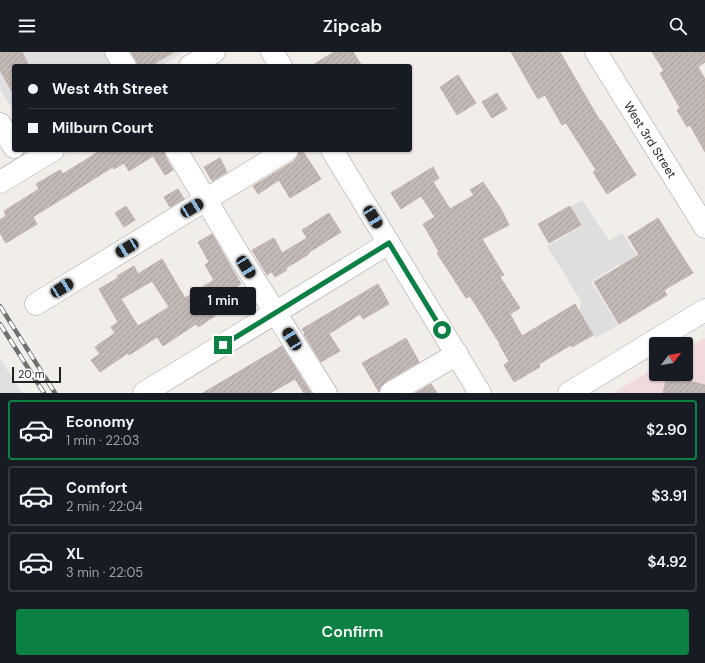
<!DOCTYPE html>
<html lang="en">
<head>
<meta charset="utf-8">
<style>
  :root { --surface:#171b24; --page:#20242c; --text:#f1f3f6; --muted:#9ea1a6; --line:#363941; --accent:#0b8043 }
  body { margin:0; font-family:"DM Sans",sans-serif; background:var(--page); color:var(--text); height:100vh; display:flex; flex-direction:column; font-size:15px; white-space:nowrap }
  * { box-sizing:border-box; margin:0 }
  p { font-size:13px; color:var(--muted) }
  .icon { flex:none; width:22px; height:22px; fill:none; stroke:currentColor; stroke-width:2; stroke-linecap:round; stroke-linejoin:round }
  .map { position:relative; height:341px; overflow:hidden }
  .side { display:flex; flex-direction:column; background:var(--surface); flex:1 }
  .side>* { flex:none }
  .guide { position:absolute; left:12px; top:12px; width:400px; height:88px; border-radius:4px; box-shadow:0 1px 3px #0004; display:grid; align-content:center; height:88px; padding:0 16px; background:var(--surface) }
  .needle { width:26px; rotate:59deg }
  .tools { position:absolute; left:649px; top:285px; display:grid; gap:8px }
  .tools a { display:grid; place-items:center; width:44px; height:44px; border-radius:4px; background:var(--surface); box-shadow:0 1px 3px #0004; font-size:20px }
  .scale { position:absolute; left:12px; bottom:10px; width:49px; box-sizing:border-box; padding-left:4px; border:2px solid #222; border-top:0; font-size:11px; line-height:14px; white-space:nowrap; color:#222; -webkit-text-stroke:3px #fff; paint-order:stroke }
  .end { position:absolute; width:18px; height:18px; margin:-9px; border:5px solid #0b8043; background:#fff; box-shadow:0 0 0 2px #fff }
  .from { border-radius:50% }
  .bubble { position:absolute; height:28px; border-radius:4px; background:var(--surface); box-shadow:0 1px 3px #0004; font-size:13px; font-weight:600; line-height:28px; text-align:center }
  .car { position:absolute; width:12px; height:24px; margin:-12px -6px; border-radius:5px; box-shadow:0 0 3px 1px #0007; background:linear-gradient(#222 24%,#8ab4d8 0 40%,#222 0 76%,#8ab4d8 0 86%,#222 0) }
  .guide b { display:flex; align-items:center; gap:14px; height:38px; font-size:15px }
  .guide b+b { border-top:1px solid var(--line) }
  .guide i { width:10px; height:10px; background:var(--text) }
  ul { padding:7px 0 0; list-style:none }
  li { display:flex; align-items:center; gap:12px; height:60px; margin:0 8px 6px; padding:0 8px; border:2px solid var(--line); border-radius:4px }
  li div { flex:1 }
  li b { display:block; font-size:15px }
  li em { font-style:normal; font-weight:600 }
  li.active { border-color:var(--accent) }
  li>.icon { width:36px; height:36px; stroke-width:1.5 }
  .button { display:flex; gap:8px; margin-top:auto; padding:8px 16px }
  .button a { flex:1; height:46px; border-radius:4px; background:var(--accent); color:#fff; font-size:16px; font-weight:600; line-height:46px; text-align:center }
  header { display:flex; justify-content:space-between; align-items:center; height:52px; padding:0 16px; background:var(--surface); font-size:18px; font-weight:600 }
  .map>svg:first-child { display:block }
</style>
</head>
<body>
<header><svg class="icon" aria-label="menu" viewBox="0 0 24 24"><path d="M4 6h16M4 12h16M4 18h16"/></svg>Zipcab<svg class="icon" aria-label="search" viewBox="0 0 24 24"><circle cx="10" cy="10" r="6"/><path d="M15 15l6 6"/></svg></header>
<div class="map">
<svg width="705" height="341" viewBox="0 0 705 341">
  <defs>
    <pattern id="building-hatch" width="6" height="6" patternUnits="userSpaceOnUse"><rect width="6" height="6" fill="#c2b8b5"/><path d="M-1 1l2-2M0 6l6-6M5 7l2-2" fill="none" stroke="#a69e9b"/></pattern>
  </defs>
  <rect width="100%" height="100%" fill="#f1ede9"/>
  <!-- residential -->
  <g fill="#e0dfdf">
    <polygon points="0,0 184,0 161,14 14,14 14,60 0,37"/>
    <polygon points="0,307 22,341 0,341"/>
  </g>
  <!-- commercial -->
  <polygon fill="#f1dadd" points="705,286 705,341 613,341 656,315 656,322 686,322 686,297"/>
  <!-- parking -->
  <polygon fill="#dedede" points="582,148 609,189 622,181 639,207 623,218 619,212 591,230 618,273 595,286 579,260 581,249 547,194 582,174 571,155"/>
  <!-- building -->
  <g fill="url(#building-hatch)" stroke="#c3b2ac" fill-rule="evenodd">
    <polygon points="0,0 22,0 29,14 14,14 14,43 0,18"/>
    <polygon points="131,0 174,0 150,14 138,14 136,8"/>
    <polygon points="334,0 353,0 362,14 311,14"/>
    <polygon points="511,0 560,0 600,69 601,68 636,123 607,142 593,120 596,118 566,71 562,73 545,43 538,47"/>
    <polygon points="652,0 705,0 705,10 698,15 705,27 705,100 690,73 687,75 677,58 680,56 660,21 664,19"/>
    <polygon points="458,23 476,51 457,63 440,35"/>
    <polygon points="497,41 507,57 492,66 482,50"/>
    <polygon points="101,98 164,98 165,104 173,118 165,123 153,104 129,119 124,111 114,117 113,115 33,165 37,172 6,191 0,181 0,168 6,164 4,159 39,137 36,132 60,118 63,122"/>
    <polygon points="299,98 302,98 321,127 290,146 279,128 258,142 253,134 294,109 298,104"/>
    <polygon points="220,106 227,120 212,129 204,115"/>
    <polygon points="433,115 439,126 433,130 450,157 474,143 470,138 483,130 501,157 509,173 482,187 504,223 500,225 520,256 510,262 522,284 575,252 593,283 572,295 571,293 539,312 540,315 514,330 504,313 509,309 499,292 500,292 470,244 466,246 437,201 439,200 423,172 435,165 421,144 401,157 391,141"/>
    <polygon points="178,137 184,147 170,155 164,145"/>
    <polygon points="126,154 135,168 124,175 115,161"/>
    <polygon points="570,154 581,173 549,191 538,172"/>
    <polygon points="329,161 341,180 308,201 309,202 286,216 287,218 275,225 272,220 267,223 252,198 274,186 282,201 307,186 302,178"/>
    <polygon points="658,166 693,221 664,238 667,243 619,272 594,230 639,203 628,185"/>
    <path d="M212 182 241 232 208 253 215 264 198 275 196 272 163 294 157 285 129 303 128 301 100 320 91 308 100 302 95 295 115 281 111 275 118 270 99 237 118 226 117 224 134 214 138 222 162 207 185 246 214 228 205 213 209 210 198 190ZM152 229 169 255 138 274 121 247Z"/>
    <polygon points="378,232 389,252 363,267 360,262 329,282 340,299 321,310 304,282 305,281 302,277"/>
    <polygon points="406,286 419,310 385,330 380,335 379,340 362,311"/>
    <polygon points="282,294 311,341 304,341 295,327 270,341 203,341"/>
    <polygon points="667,324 705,333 705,341 663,341"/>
    <polygon points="431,332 437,341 416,341"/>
  </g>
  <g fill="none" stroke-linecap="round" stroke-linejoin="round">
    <defs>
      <g id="minor">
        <polyline points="116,0 125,14"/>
        <polyline points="272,0 281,14"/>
        <polyline points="596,0 705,175"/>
        <polyline points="190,14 214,0"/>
        <polyline points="0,72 14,95"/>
        <polyline points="176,98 239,203 326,341"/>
        <polyline points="332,98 480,341"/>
        <polyline points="0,130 53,98"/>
        <polyline points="36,252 287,98"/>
        <polyline points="144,341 389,191"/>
        <polyline points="391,341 457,302"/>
        <polyline points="569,341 705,258"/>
      </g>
    </defs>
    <!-- minor casing -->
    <use href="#minor" stroke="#9f9f9f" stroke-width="23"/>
    <!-- minor -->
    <use href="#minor" stroke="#fff" stroke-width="22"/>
    <defs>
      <g id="rail">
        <polyline points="0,254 55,341"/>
        <polyline points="0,272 44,341"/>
      </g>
    </defs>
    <!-- rail casing -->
    <use href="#rail" stroke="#707070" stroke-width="4.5"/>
    <!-- rail -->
    <use href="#rail" stroke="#fff" stroke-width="3" stroke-dasharray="9" stroke-linecap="butt"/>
  </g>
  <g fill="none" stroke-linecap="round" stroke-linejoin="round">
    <!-- route -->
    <polyline stroke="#0b8043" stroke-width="5" points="223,293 389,191 442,278"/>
  </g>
  <g text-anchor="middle" stroke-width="3" stroke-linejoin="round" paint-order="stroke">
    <!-- street labels -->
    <g font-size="12" fill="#222" stroke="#fff">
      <text transform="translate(650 88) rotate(58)" y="4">West 3rd Street</text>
    </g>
  </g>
</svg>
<div class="tools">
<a><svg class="needle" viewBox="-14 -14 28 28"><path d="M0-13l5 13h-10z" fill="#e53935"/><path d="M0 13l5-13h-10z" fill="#9ea1a6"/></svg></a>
</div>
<div class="scale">20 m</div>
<i class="end from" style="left:442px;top:278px"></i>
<i class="end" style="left:223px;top:293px"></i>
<div class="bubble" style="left:190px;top:235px;width:66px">1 min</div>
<i class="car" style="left:192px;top:156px;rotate:59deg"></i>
<i class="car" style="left:373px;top:165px;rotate:148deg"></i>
<i class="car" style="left:127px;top:196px;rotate:239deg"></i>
<i class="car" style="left:246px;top:215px;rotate:147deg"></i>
<i class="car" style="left:62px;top:236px;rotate:58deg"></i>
<i class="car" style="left:292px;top:287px;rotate:328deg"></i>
<div class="guide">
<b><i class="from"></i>West 4th Street</b>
<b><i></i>Milburn Court</b>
</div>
</div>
<section class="side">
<ul>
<li class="active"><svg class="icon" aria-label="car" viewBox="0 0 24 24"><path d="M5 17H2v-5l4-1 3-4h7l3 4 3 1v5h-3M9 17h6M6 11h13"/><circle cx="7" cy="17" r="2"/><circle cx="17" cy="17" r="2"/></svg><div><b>Economy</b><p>1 min · 22:03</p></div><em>$2.90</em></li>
<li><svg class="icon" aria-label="car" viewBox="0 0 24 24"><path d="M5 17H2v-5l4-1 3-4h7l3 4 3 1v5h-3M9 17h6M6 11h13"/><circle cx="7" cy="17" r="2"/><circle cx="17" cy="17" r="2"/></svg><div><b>Comfort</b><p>2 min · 22:04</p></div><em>$3.91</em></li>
<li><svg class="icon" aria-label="car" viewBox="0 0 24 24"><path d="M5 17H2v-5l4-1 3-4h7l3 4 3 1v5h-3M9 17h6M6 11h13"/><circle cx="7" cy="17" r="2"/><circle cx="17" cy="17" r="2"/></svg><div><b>XL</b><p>3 min · 22:05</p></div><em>$4.92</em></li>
</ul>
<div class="button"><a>Confirm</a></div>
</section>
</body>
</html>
